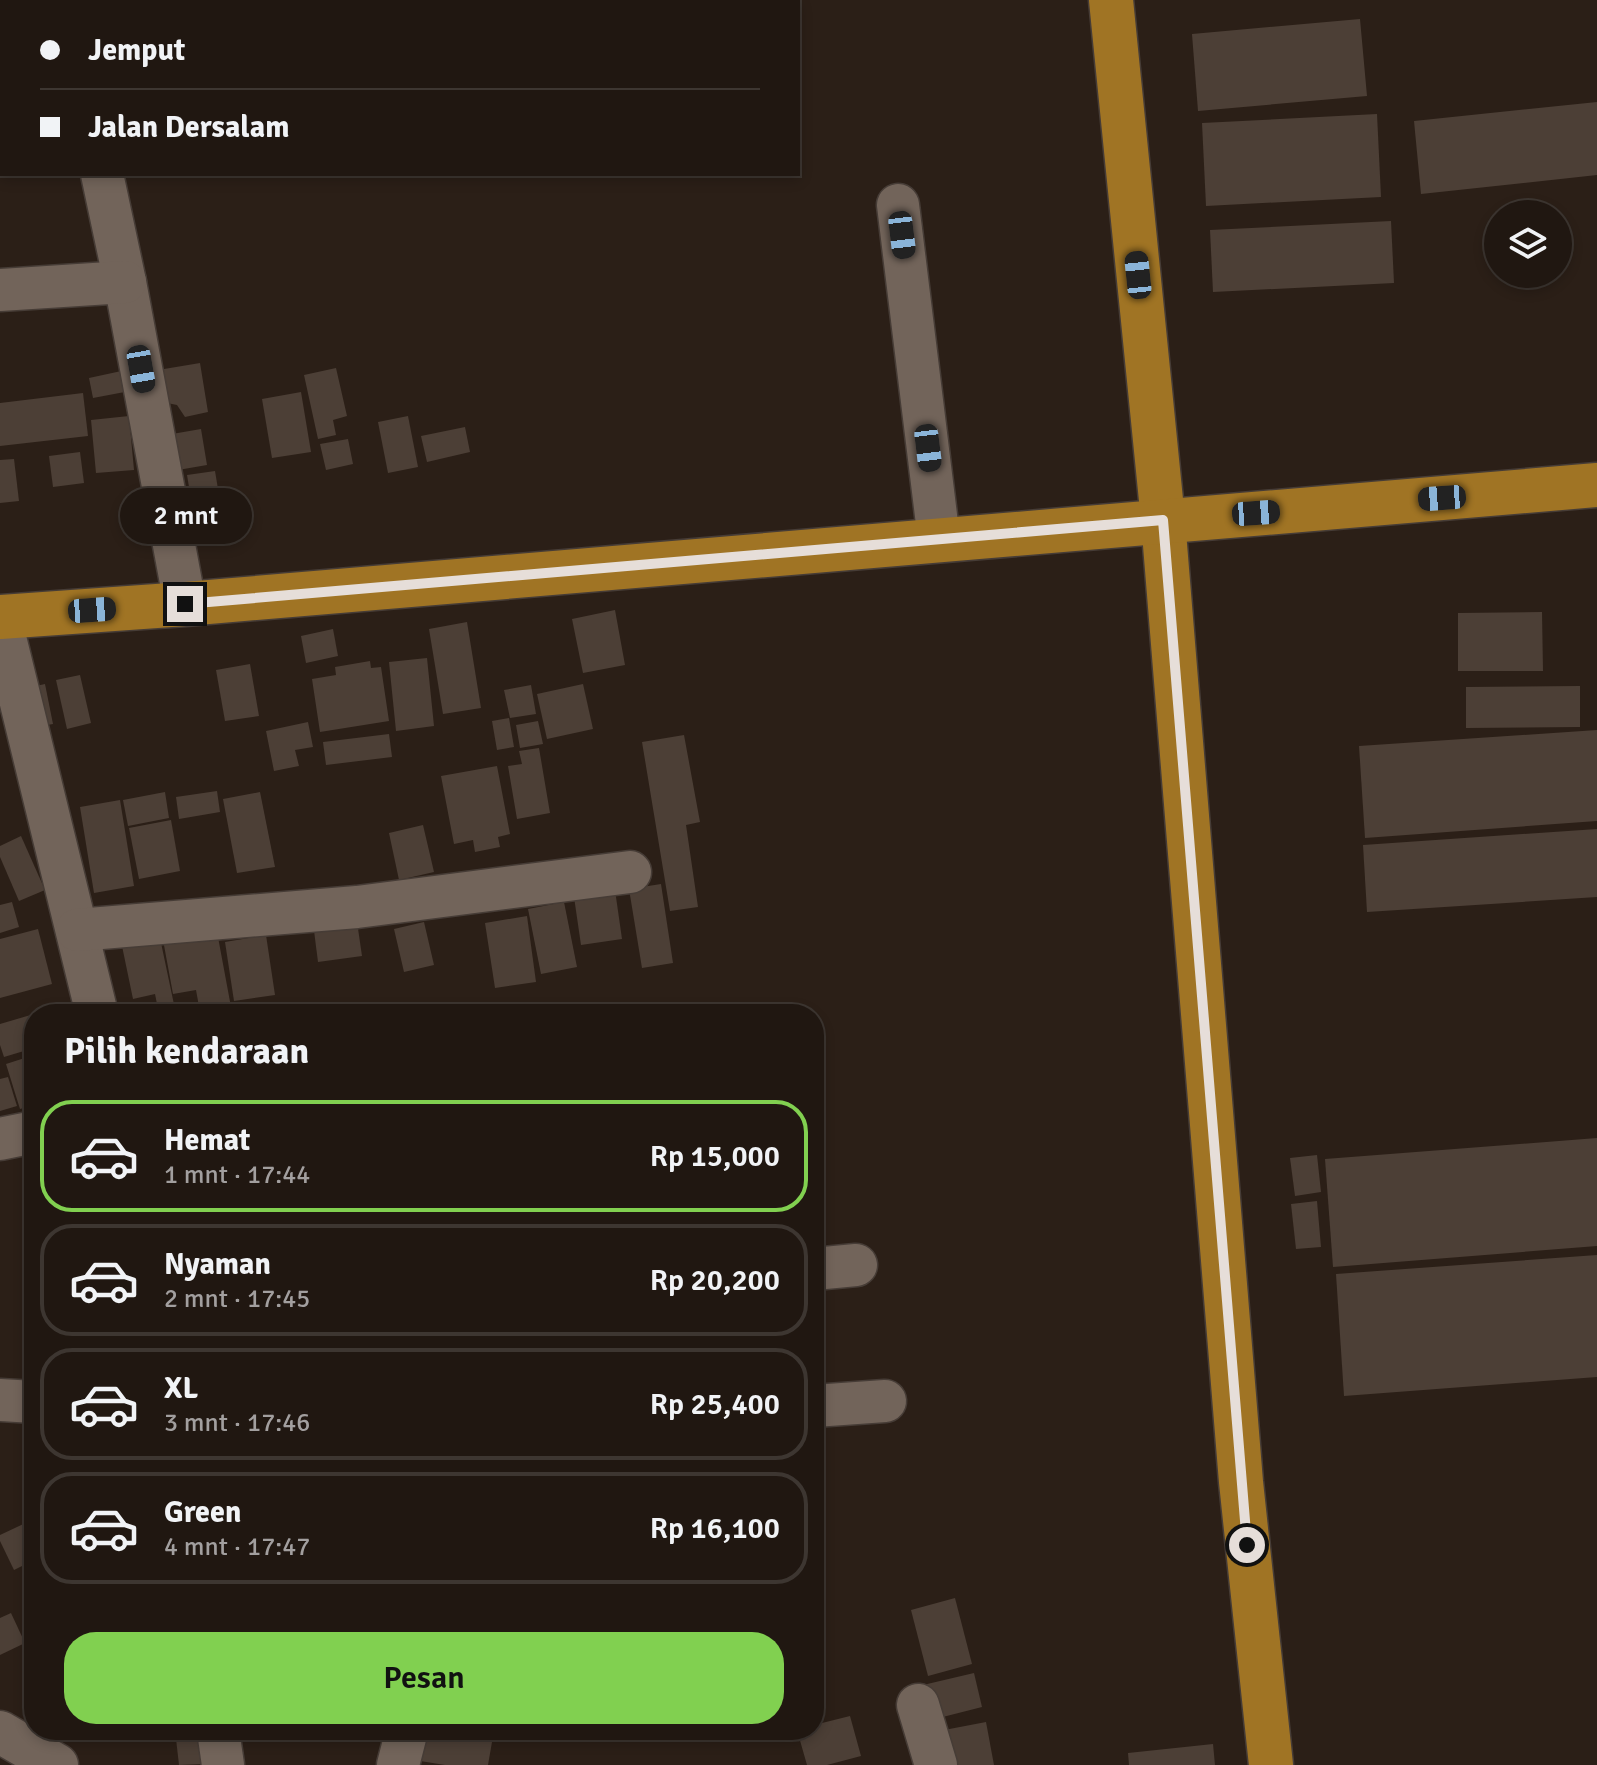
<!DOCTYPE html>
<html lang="id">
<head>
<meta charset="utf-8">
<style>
  :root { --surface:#201711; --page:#2d241f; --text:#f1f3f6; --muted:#a29f9f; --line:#3d3631; --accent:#81d050 }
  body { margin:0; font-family:Signika,sans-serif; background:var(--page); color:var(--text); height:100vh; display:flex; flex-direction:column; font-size:30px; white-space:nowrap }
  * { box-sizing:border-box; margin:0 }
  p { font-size:26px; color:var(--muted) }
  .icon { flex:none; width:44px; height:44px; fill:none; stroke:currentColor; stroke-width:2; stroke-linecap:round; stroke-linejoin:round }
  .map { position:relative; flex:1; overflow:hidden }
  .details { position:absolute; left:24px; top:1004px; width:800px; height:736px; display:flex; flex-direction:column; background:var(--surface); border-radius:32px; box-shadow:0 4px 12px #0003,0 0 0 2px var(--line) }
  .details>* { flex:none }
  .banner { position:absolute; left:0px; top:0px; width:800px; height:176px; box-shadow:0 4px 12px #0003,0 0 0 2px var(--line); display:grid; align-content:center; height:176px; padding:0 40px; background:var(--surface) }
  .controls { position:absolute; left:1484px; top:200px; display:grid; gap:16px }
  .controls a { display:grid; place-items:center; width:88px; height:88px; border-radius:50%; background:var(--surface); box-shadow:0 4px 12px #0003,0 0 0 2px var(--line); font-size:40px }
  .end { position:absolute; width:36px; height:36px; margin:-18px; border:10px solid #e6ded9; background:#111; box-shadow:0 0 0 4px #111 }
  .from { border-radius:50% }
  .bubble { position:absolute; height:56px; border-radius:28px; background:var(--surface); box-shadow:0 4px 12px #0003,0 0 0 2px var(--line); font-size:26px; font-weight:600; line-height:56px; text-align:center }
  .car { position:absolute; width:24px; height:48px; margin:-24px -12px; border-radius:10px; box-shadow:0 0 6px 2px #0007; background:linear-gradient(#222 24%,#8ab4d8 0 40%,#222 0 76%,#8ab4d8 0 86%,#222 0) }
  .banner b { display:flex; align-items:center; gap:28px; height:76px; font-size:30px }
  .banner b+b { border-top:2px solid var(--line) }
  .banner i { width:20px; height:20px; background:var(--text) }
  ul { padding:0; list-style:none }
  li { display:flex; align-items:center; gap:24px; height:112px; margin:0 16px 12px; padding:0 24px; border:4px solid var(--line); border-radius:32px }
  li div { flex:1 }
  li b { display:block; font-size:30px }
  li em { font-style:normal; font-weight:600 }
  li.on { border-color:var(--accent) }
  li>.icon { width:72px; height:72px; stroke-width:1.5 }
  h2 { padding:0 40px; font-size:36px; line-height:96px }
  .primary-button { display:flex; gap:16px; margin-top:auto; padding:16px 40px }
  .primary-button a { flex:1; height:92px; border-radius:32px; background:var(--accent); color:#111; font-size:32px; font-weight:600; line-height:92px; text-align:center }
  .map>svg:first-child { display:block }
</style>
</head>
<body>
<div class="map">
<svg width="1597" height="1765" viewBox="0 0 1597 1765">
  <rect width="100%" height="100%" fill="#2b1f17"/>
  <!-- building -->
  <g fill="#4c3f36">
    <polygon points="1360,19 1367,96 1198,111 1192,34"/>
    <polygon points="1597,102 1597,175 1421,194 1414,121"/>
    <polygon points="1377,114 1381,197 1206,206 1202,123"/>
    <polygon points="1391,221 1394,283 1213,292 1210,230"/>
    <polygon points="200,363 208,412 185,417 177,405 157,401 158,370"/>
    <polygon points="336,368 347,416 333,420 336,435 318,439 304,375"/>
    <polygon points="126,370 130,391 93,398 89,378"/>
    <polygon points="301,392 311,452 272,458 262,399"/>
    <polygon points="83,393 88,436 0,446 0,403"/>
    <polygon points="129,416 134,470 96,473 91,420"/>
    <polygon points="408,416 418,467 388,473 378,422"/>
    <polygon points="465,427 470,452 427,462 421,436"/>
    <polygon points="201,429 207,465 178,470 172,434"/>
    <polygon points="348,439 353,464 326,470 320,444"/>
    <polygon points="80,452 84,483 53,487 49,456"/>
    <polygon points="14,459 19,501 0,503 0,460"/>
    <polygon points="215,471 222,513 194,517 187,475"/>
    <polygon points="615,610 625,665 583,673 572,619"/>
    <polygon points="1542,612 1543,671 1458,671 1458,613"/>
    <polygon points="467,622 481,708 443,714 429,629"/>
    <polygon points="333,629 338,656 306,663 301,636"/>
    <polygon points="427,658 434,726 396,731 389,662"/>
    <polygon points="370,661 371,668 381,667 389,721 320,732 312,679 336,675 335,667"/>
    <polygon points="250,664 259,716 225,721 216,670"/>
    <polygon points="80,675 91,723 67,729 56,680"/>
    <polygon points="45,684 53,724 30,728 22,689"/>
    <polygon points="583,684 593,729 547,739 537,694"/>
    <polygon points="531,685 536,714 510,718 504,690"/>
    <polygon points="1580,686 1580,727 1466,728 1466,687"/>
    <polygon points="509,718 514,747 497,750 492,721"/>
    <polygon points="538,721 543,744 520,748 516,725"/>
    <polygon points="308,722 313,747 295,750 299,766 274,771 266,731"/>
    <polygon points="1597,730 1597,821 1365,838 1359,746"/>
    <polygon points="389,734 392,757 326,765 323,742"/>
    <polygon points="684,735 700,822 686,825 698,907 670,911 642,742"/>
    <polygon points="539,748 550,813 517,819 508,766 522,764 519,751"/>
    <polygon points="497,766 510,834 498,837 500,847 475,852 473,840 454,844 441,776"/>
    <polygon points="217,791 220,812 179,819 176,797"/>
    <polygon points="165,792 169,818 128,826 123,800"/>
    <polygon points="260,792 275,867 237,873 223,799"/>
    <polygon points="120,800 134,886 94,893 80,807"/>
    <polygon points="171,820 180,871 139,879 129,828"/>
    <polygon points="423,825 434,872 399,880 389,833"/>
    <polygon points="1597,829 1597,897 1367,912 1363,845"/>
    <polygon points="21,836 45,890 19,901 0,857 0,846"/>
    <polygon points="661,884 673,963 642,968 629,889"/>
    <polygon points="615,890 622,939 581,945 574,897"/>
    <polygon points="12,902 19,927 0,933 0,905"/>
    <polygon points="564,902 577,967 541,974 528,909"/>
    <polygon points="355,908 362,956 318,962 312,915"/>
    <polygon points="527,916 536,982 495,988 485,923"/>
    <polygon points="215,921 231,1007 200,1012 196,990 173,994 161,929"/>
    <polygon points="424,922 434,965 404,972 394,929"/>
    <polygon points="38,929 52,984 0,998 0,939"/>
    <polygon points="266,935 275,995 234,1001 225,942"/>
    <polygon points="160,938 176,1014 159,1014 155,994 133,999 122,946"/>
    <polygon points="55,1008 57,1014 37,1014 37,1013"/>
    <polygon points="34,1014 34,1048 4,1057 0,1045 0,1024"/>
    <polygon points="34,1055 34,1105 20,1109 6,1064"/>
    <polygon points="8,1077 17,1106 0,1111 0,1079"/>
    <polygon points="1597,1138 1597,1246 1333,1267 1325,1159"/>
    <polygon points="1317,1155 1321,1192 1295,1196 1290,1158"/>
    <polygon points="1317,1201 1321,1247 1296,1249 1291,1204"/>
    <polygon points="1597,1255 1597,1377 1344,1396 1336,1274"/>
    <polygon points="814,1302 824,1342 814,1344"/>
    <polygon points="34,1519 34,1560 14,1570 0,1541 0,1535"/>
    <polygon points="955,1598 972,1664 928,1676 911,1610"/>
    <polygon points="11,1613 25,1643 0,1655 0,1618"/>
    <polygon points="974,1673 982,1707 931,1720 923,1685"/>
    <polygon points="850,1716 861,1756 827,1765 807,1765 797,1730 814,1730 814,1725"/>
    <polygon points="986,1722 994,1765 946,1765 939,1731"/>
    <polygon points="175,1730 200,1730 204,1764 179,1765"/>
    <polygon points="418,1731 492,1742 488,1765 445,1765 414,1760"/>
    <polygon points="1213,1744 1215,1765 1129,1765 1128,1753"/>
  </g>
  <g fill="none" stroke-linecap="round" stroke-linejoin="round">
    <defs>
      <g id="minor">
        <polyline points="65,0 65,2"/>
        <polyline points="102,174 125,282 185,604"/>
        <polyline points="898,205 939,540"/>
        <polyline points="0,290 125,282"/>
        <polyline points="0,617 97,1014"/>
        <polyline points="77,930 357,907 630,872"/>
        <polyline points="0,1139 34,1132"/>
        <polyline points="814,1269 856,1265"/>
        <polyline points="0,1400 34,1402"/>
        <polyline points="814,1406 885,1401"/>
        <polyline points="918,1705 936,1765"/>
        <polyline points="218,1730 223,1765"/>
        <polyline points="0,1732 57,1765"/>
        <polyline points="398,1765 407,1730"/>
      </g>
      <g id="major">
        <polyline points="1111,0 1163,520 1241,1482 1271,1765"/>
        <polyline points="0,617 185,604 1597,485"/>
      </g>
    </defs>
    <!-- minor casing -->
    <use href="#minor" stroke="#463c36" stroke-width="45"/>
    <!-- major casing -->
    <use href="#major" stroke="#463c36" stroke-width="47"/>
    <!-- minor -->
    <use href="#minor" stroke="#72645a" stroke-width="42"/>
    <!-- major -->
    <use href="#major" stroke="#a07424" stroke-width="44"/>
  </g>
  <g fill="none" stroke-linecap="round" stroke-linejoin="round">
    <!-- route -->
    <polyline stroke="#e6ded9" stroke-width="10" points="185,604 1163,520 1247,1545"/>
  </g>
</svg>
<div class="controls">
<a><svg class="icon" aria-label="layers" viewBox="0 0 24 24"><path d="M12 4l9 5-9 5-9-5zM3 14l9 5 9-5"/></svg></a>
</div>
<i class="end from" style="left:1247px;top:1545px"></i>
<i class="end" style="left:185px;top:604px"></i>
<div class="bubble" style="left:120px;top:488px;width:132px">2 mnt</div>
<i class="car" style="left:902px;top:235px;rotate:173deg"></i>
<i class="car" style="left:1138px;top:275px;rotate:354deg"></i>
<i class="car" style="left:141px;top:369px;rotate:170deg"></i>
<i class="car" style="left:928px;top:448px;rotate:173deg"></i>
<i class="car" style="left:1442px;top:498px;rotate:266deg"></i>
<i class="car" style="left:1256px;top:513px;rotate:86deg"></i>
<i class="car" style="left:92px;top:610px;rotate:86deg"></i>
<div class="banner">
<b><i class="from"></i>Jemput</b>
<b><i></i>Jalan Dersalam</b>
</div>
<section class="details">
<h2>Pilih kendaraan</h2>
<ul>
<li class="on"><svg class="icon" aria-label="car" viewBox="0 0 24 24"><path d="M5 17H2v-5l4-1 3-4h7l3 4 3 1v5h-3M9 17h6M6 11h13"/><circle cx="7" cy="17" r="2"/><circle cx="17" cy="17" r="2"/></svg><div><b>Hemat</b><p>1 mnt · 17:44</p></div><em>Rp 15,000</em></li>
<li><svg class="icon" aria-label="car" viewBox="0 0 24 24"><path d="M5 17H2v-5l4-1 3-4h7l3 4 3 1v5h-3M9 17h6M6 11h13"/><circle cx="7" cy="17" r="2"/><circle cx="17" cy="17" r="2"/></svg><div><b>Nyaman</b><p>2 mnt · 17:45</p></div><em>Rp 20,200</em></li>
<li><svg class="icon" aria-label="car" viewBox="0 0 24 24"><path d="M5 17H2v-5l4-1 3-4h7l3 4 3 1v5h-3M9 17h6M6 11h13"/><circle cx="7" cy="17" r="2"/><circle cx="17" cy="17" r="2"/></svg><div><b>XL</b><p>3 mnt · 17:46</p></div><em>Rp 25,400</em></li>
<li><svg class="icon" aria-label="car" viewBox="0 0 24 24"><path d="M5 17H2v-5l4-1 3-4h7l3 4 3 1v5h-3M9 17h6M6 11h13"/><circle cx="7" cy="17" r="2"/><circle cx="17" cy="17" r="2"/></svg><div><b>Green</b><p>4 mnt · 17:47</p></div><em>Rp 16,100</em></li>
</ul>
<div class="primary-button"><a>Pesan</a></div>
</section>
</div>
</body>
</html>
